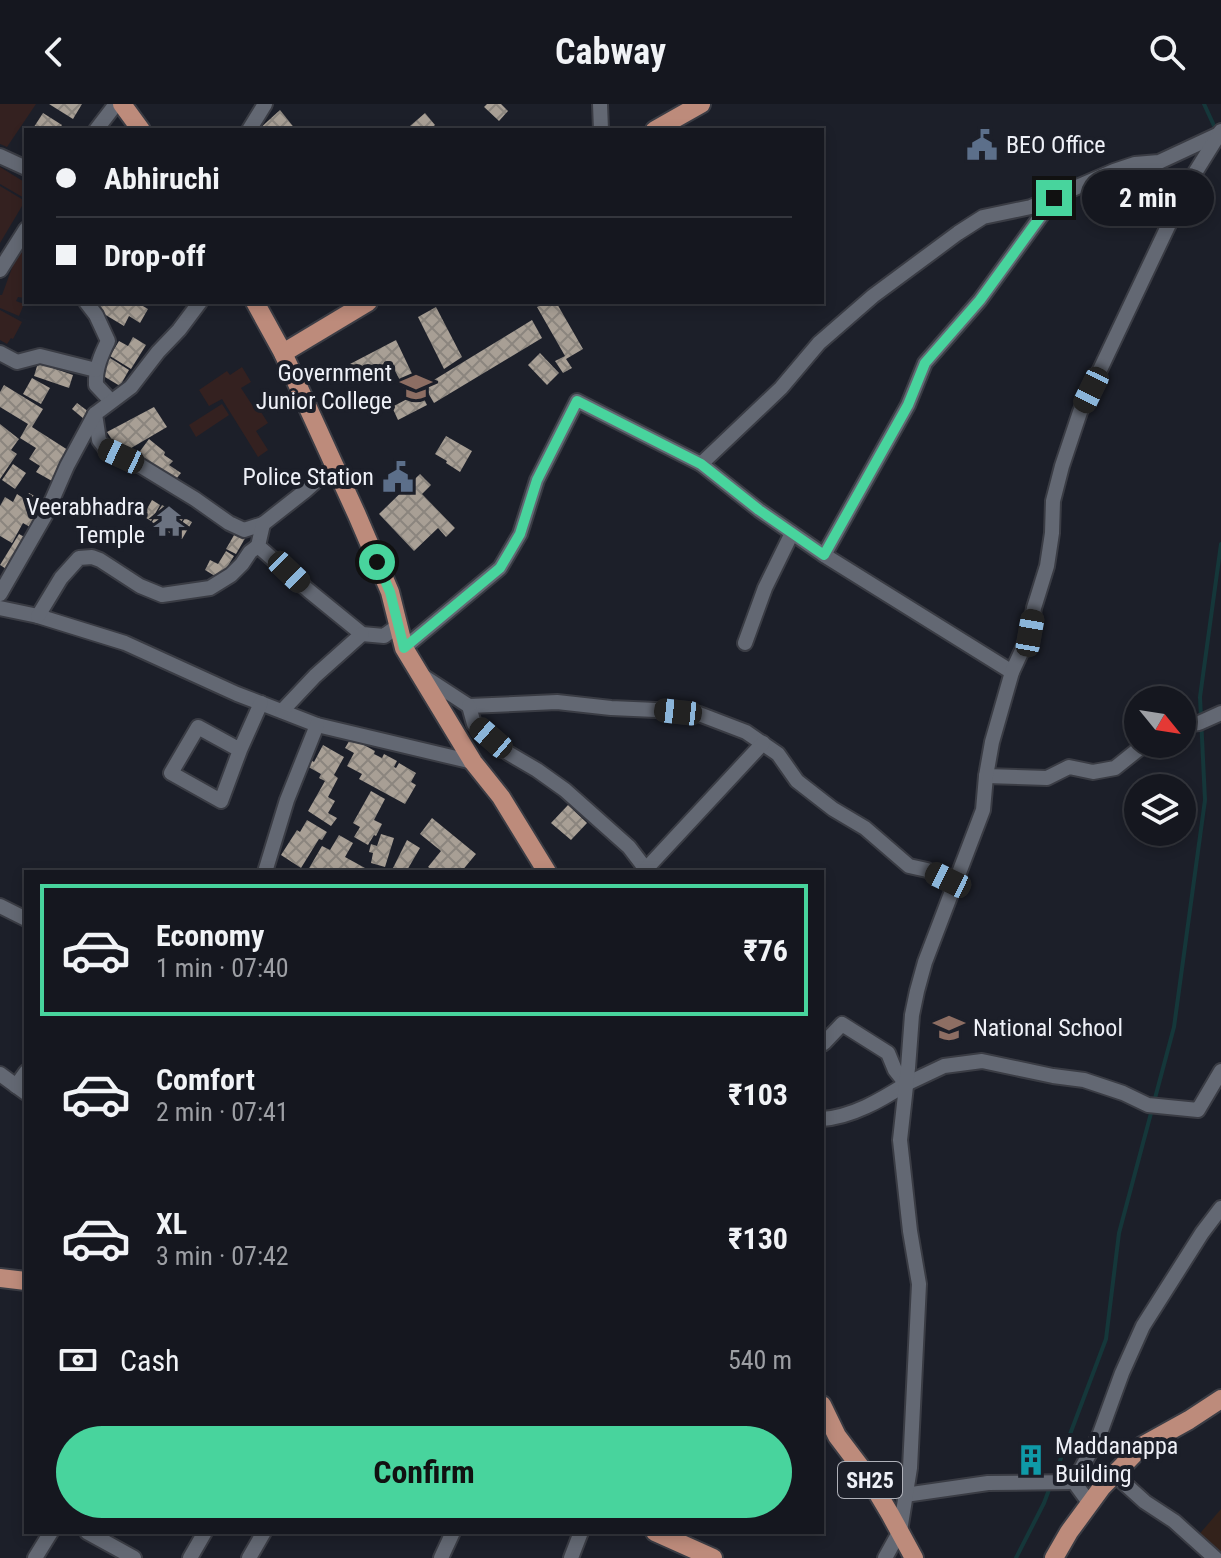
<!DOCTYPE html>
<html lang="en">
<head>
<meta charset="utf-8">
<style>
  :root { --surface:#15171f; --page:#22242c; --text:#f1f3f6; --muted:#9d9fa4; --line:#34363d; --accent:#48d49d }
  body { margin:0; font-family:"Roboto Condensed",sans-serif; background:var(--page); color:var(--text); height:100vh; display:flex; flex-direction:column; font-size:30px; white-space:nowrap }
  * { box-sizing:border-box; margin:0 }
  p { font-size:26px; color:var(--muted) }
  .icon { flex:none; width:44px; height:44px; fill:none; stroke:currentColor; stroke-width:2; stroke-linecap:round; stroke-linejoin:round }
  .map { position:relative; flex:1; overflow:hidden }
  .drawer { position:absolute; left:24px; top:766px; width:800px; height:664px; display:flex; flex-direction:column; background:var(--surface); border-radius:0px; box-shadow:0 4px 12px #0003,0 0 0 2px var(--line) }
  .drawer>* { flex:none }
  .guide { position:absolute; left:24px; top:24px; width:800px; height:176px; border-radius:0px; box-shadow:0 4px 12px #0003,0 0 0 2px var(--line); display:grid; align-content:center; height:176px; padding:0 32px; background:var(--surface) }
  .needle { width:52px; rotate:120deg }
  .controls { position:absolute; left:1124px; top:582px; display:grid; gap:16px }
  .controls a { display:grid; place-items:center; width:72px; height:72px; border-radius:50%; background:var(--surface); box-shadow:0 4px 12px #0003,0 0 0 2px var(--line); font-size:40px }
  .end { position:absolute; width:36px; height:36px; margin:-18px; border:10px solid #48d49d; background:#111; box-shadow:0 0 0 4px #111 }
  .from { border-radius:50% }
  .bubble { position:absolute; height:56px; border-radius:28px; background:var(--surface); box-shadow:0 4px 12px #0003,0 0 0 2px var(--line); font-size:26px; font-weight:700; line-height:56px; text-align:center }
  .car { position:absolute; width:24px; height:48px; margin:-24px -12px; border-radius:10px; box-shadow:0 0 6px 2px #0007; background:linear-gradient(#222 24%,#8ab4d8 0 40%,#222 0 76%,#8ab4d8 0 86%,#222 0) }
  .guide b { display:flex; align-items:center; gap:28px; height:76px; font-size:30px }
  .guide b+b { border-top:2px solid var(--line) }
  .guide i { width:20px; height:20px; background:var(--text) }
  ul { padding:14px 0 0; list-style:none }
  li { display:flex; align-items:center; gap:24px; height:132px; margin:0 16px 12px; padding:0 16px; border:4px solid transparent; border-radius:0px }
  li div { flex:1 }
  li b { display:block; font-size:30px }
  li em { font-style:normal; font-weight:700 }
  li.selected { border-color:var(--accent) }
  li>.icon { width:72px; height:72px; stroke-width:1.5 }
  .pay { display:flex; align-items:center; gap:20px; height:88px; padding:0 32px; font-size:30px }
  .pay p { margin-inline-start:auto }
  .cta { display:flex; gap:16px; margin-top:auto; padding:16px 32px }
  .cta a { flex:1; height:92px; border-radius:48px; background:var(--accent); color:#111; font-size:32px; font-weight:700; line-height:92px; text-align:center }
  header { display:flex; justify-content:space-between; align-items:center; height:104px; padding:0 32px; background:var(--surface); font-size:36px; font-weight:700 }
  .map>svg:first-child { display:block }
</style>
</head>
<body>
<header><svg class="icon" aria-label="back" viewBox="0 0 24 24"><path d="M15 5l-7 7 7 7"/></svg>Cabway<svg class="icon" aria-label="search" viewBox="0 0 24 24"><circle cx="10" cy="10" r="6"/><path d="M15 15l6 6"/></svg></header>
<div class="map">
<svg width="1221" height="1454" viewBox="0 0 1221 1454">
  <defs>
    <pattern id="building-cross-hatch" width="8" height="8" patternUnits="userSpaceOnUse" patternTransform="scale(2)"><rect width="8" height="8" fill="#a89f95"/><path d="M0 0l8 8M0 8l8-8" fill="none" stroke="#8b857e"/></pattern>
  </defs>
  <rect width="100%" height="100%" fill="#1c1f29"/>
  <!-- commercial -->
  <g fill="#342120">
    <polygon points="0,0 36,0 7,43 0,40"/>
    <polygon points="0,63 26,79 26,95 0,80"/>
    <polygon points="0,82 25,97 0,139"/>
    <polygon points="26,134 26,190 24,194 18,193 16,197 24,200 19,212 0,204 0,191 2,191 19,145"/>
    <polygon points="0,206 22,218 13,235 11,234 7,240 0,236"/>
    <polygon points="242,263 251,278 241,284 256,307 259,305 268,319 256,327 268,346 258,353 222,295 209,302 199,286 227,267 230,271"/>
    <polygon points="222,300 229,311 196,333 189,321"/>
  </g>
  <!-- education -->
  <polygon fill="#33221b" points="1221,1405 1221,1454 1196,1434"/>
  <g fill="none" stroke-linecap="round" stroke-linejoin="round">
    <!-- stream -->
    <g stroke="#15373a" stroke-width="4">
      <polyline points="1204,0 1216,26"/>
      <polyline points="1016,1454 1044,1399 1106,1235 1119,1129 1174,923 1205,696 1200,593 1221,440"/>
    </g>
  </g>
  <!-- building -->
  <g fill="url(#building-cross-hatch)">
    <polygon points="49,0 82,0 73,15"/>
    <polygon points="487,0 501,0 508,7 499,17 484,3"/>
    <polygon points="280,6 296,26 258,26"/>
    <polygon points="43,9 62,21 58,26 32,26"/>
    <polygon points="425,9 435,21 429,26 413,26 410,22"/>
    <polygon points="97,198 136,198 148,205 140,219 129,212 124,222 94,204"/>
    <polygon points="547,198 556,198 583,245 566,255 572,264 563,269 555,257 565,252 537,203"/>
    <polygon points="436,203 462,253 444,265 418,213"/>
    <polygon points="532,216 542,234 434,299 424,282"/>
    <polygon points="133,233 146,241 131,265 110,252 119,237 128,242"/>
    <polygon points="396,236 427,301 398,316 392,303 409,294 390,257 358,274 350,260"/>
    <polygon points="540,249 559,269 547,281 528,261"/>
    <polygon points="110,254 129,266 120,282 100,270"/>
    <polygon points="38,259 73,271 69,284 34,272"/>
    <polygon points="32,274 50,284 41,300 23,290"/>
    <polygon points="4,281 43,305 32,323 71,348 52,377 36,368 40,362 29,355 36,344 20,334 28,320 0,303 0,288"/>
    <polygon points="77,299 89,308 84,315 72,305"/>
    <polygon points="154,303 167,323 121,350 107,328"/>
    <polygon points="0,320 19,335 11,346 17,350 0,375"/>
    <polygon points="446,332 472,347 460,368 446,359 447,357 435,350"/>
    <polygon points="149,335 165,348 164,351 173,357 169,361 181,369 172,380 135,354"/>
    <polygon points="13,360 26,369 15,385 2,376"/>
    <polygon points="420,370 431,381 422,390 455,424 446,433 438,424 414,447 379,410"/>
    <polygon points="29,389 49,400 35,426 23,419 12,439 0,432 0,402 5,393 13,398 17,390 26,396"/>
    <polygon points="152,396 160,401 151,417 143,412"/>
    <polygon points="162,401 184,413 173,431 152,418"/>
    <polygon points="185,414 192,418 182,435 175,431"/>
    <polygon points="237,426 247,431 236,450 226,445"/>
    <polygon points="19,430 30,436 11,468 0,461"/>
    <polygon points="226,447 234,452 220,475 205,466 210,456 218,460"/>
    <polygon points="351,634 375,647 374,650 382,654 384,650 397,657 394,663 396,664 399,659 416,669 411,678 416,681 405,700 359,675 362,670 347,662 354,649 345,644"/>
    <polygon points="323,641 344,653 334,671 338,674 328,693 335,697 328,709 337,714 331,722 308,707 325,677 319,674 321,670 303,660 307,654 314,658"/>
    <polygon points="371,687 385,695 374,716 382,720 376,732 374,731 368,741 354,733 360,723 353,719"/>
    <polygon points="568,701 587,719 571,736 551,719"/>
    <polygon points="432,714 476,750 461,768 430,768 432,766 428,763 441,747 420,730"/>
    <polygon points="307,716 327,728 322,736 319,735 301,764 281,751 297,726 300,728"/>
    <polygon points="381,730 394,734 385,763 371,759 373,749 369,748 371,740 377,742"/>
    <polygon points="339,731 353,739 345,753 365,764 362,768 311,768 308,766 322,742 330,746"/>
    <polygon points="407,736 420,744 406,768 400,768 393,764"/>
    <polygon points="1028,1340 1041,1344 1033,1371 1021,1368"/>
  </g>
  <g fill="none" stroke-linecap="round" stroke-linejoin="round">
    <defs>
      <g id="minor">
        <polyline points="600,0 601,26"/>
        <polyline points="96,26 116,0"/>
        <polyline points="249,26 265,0"/>
        <polyline points="0,52 26,64"/>
        <polyline points="0,166 26,125"/>
        <path d="M86 198 96 211 108 237C101 251 95 265 96 281L111 297"/>
        <polyline points="200,198 179,226 158,248 131,283 95,310 99,336 106,345 136,359 195,395 229,419 244,426 263,420"/>
        <polyline points="0,249 17,258 40,252 96,266"/>
        <polyline points="334,359 331,364 305,387 263,420 258,442 308,486 362,530 384,532 399,521"/>
        <polyline points="701,360 759,406 824,451 1012,568"/>
        <polyline points="824,451 908,301 925,259 980,196 1054,94"/>
        <polyline points="0,490 46,410 67,362 95,310"/>
        <polyline points="0,504 38,512 125,539 237,590 317,621 473,658"/>
        <polyline points="38,512 61,474 79,454 92,453 100,456 140,482 162,491 210,484 231,471 242,460 250,448 258,442"/>
        <polyline points="745,539 765,484 792,429"/>
        <polyline points="404,544 500,464 520,430 537,376 577,297 701,360 781,284 819,239 873,192 958,129 983,113 1031,103 1114,67 1135,60 1159,58 1217,31"/>
        <polyline points="423,572 469,602 557,598 611,604 656,606 699,610 746,628 778,650 797,677 833,705 865,724 909,762 927,766 955,780"/>
        <polyline points="469,602 474,620 508,649 537,666 565,686 629,743 648,768"/>
        <polyline points="282,607 315,572 362,530"/>
        <polyline points="1182,621 1199,619 1221,609"/>
        <polyline points="240,646 198,623 171,669 221,697 240,646 261,599"/>
        <polyline points="986,672 1047,674 1069,663 1093,668 1115,664 1145,640"/>
        <polyline points="646,765 763,639"/>
        <polyline points="265,768 287,696 317,621"/>
        <polyline points="0,802 26,815"/>
        <polyline points="822,938 824,939 842,920 888,949 895,966 906,980 944,962 982,957 1053,972 1084,976 1123,989 1148,1001 1198,1006 1221,967"/>
        <polyline points="0,970 26,989"/>
        <polyline points="16,982 26,968"/>
        <path d="M822 1015C852 1013 881 996 906 980"/>
        <polyline points="1114,1370 1145,1398 1174,1417 1215,1454"/>
        <polyline points="905,1391 988,1379 1074,1378"/>
        <polyline points="1090,1400 1074,1378 1099,1332 1122,1269 1143,1222 1202,1129 1221,1104"/>
        <polyline points="87,1428 134,1454"/>
        <polyline points="35,1454 51,1428"/>
        <polyline points="190,1454 205,1428"/>
        <polyline points="249,1454 264,1428"/>
        <polyline points="441,1454 453,1428"/>
        <polyline points="571,1454 581,1428"/>
        <polyline points="885,1454 900,1427 910,1364 919,1180 910,1127 900,1036 908,964 912,911 917,887 925,858 983,706 986,672 992,638 1012,568 1030,529 1034,504 1047,462 1052,429 1053,397 1062,362 1080,308 1188,80 1221,27"/>
      </g>
      <g id="major">
        <polyline points="122,0 141,26"/>
        <polyline points="655,26 701,0"/>
        <polyline points="255,198 283,249 357,411 390,488 404,544 473,658 501,693 547,768"/>
        <polyline points="283,249 368,198"/>
        <polyline points="0,1174 26,1177"/>
        <polyline points="822,1301 837,1332 868,1373 890,1410 914,1454"/>
        <polyline points="655,1428 713,1454"/>
        <polyline points="1054,1454 1069,1428 1102,1383 1142,1342 1189,1316 1221,1295"/>
      </g>
    </defs>
    <!-- minor casing -->
    <use href="#minor" stroke="#3a3c44" stroke-width="18"/>
    <!-- major casing -->
    <use href="#major" stroke="#3a3c44" stroke-width="22"/>
    <!-- minor -->
    <use href="#minor" stroke="#636873" stroke-width="14"/>
    <!-- major -->
    <use href="#major" stroke="#bd8b7b" stroke-width="18"/>
  </g>
  <g fill="none" stroke-linecap="round" stroke-linejoin="round">
    <!-- route -->
    <polyline stroke="#48d49d" stroke-width="10" points="377,458 390,488 404,544 500,464 520,430 537,376 577,297 701,360 759,406 824,451 908,301 925,259 980,196 1054,94"/>
  </g>
  <!-- icons -->
  <defs>
    <symbol id="civic-bare" viewBox="-9 -9 18 18"><path d="M-.6-6.5H3V-4.5H.6V-3L4-1V1h2V6H-6V1h2V-1L-.6-3ZM-1.2 2.5V6h2.4V2.5Z" fill="#5c6f8a" stroke="#1c1f29" stroke-width="2.5" paint-order="stroke"/></symbol>
    <symbol id="university-bare" viewBox="-9 -9 18 18"><path d="M0-5L7-2L0 1L-7-2ZM-4 1L0 2.5L4 1V4Q0 6-4 4Z" fill="#8d6e63" stroke="#1c1f29" stroke-width="2.5" paint-order="stroke"/></symbol>
    <symbol id="temple-bare" viewBox="-9 -9 18 18"><path d="M0-6L5-2H3V0L6.5 2.5H4V6H1.5V3h-3V6H-4V2.5H-6.5L-3 0V-2H-5Z" fill="#6b7280" stroke="#1c1f29" stroke-width="2.5" paint-order="stroke"/></symbol>
    <symbol id="school-bare" viewBox="-9 -9 18 18"><path d="M0-5L7-2L0 1L-7-2ZM-4 1L0 2.5L4 1V4Q0 6-4 4Z" fill="#8d6e63" stroke="#1c1f29" stroke-width="2.5" paint-order="stroke"/></symbol>
    <symbol id="building-bare" viewBox="-9 -9 18 18"><path d="M-4-6H4V6H1V3H-1V6H-4ZM-2.5-4.3h1.7v1.8h-1.7ZM.8-4.3h1.7v1.8H.8ZM-2.5-1h1.7V.8h-1.7ZM.8-1h1.7V.8H.8Z" fill="#0f9aa8" stroke="#1c1f29" stroke-width="2.5" paint-order="stroke"/></symbol>
  </defs>
  <g fill-rule="evenodd">
    <use href="#civic-bare" x="960" y="19" width="44" height="44"/>
    <use href="#university-bare" x="394" y="261" width="44" height="44"/>
    <use href="#civic-bare" x="376" y="351" width="44" height="44"/>
    <use href="#temple-bare" x="147" y="395" width="44" height="44"/>
    <use href="#school-bare" x="927" y="902" width="44" height="44"/>
    <use href="#building-bare" x="1009" y="1334" width="44" height="44"/>
  </g>
  <g text-anchor="middle" stroke-width="8" stroke-linejoin="round" paint-order="stroke">
    <!-- shield labels -->
    <rect fill="#1c1f29" stroke="#afb1b9" stroke-width="2" x="838" y="1358" width="64" height="36" rx="6"/>
    <g font-size="22" font-weight="bold" fill="#eef0f7">
      <text x="870" y="1384">SH25</text>
    </g>
    <!-- poi labels -->
    <g font-size="24" fill="#eef0f7" stroke="#1c1f29" text-anchor="start">
      <text x="1006" y="49">BEO Office</text>
      <text x="392" y="277" text-anchor="end">Government<tspan x="392" dy="28">Junior College</tspan></text>
      <text x="374" y="381" text-anchor="end">Police Station</text>
      <text x="145" y="411" text-anchor="end">Veerabhadra<tspan x="145" dy="28">Temple</tspan></text>
      <text x="973" y="932">National School</text>
      <text x="1055" y="1350">Maddanappa<tspan x="1055" dy="28">Building</tspan></text>
    </g>
  </g>
</svg>
<div class="controls">
<a><svg class="needle" viewBox="-14 -14 28 28"><path d="M0-13l5 13h-10z" fill="#e53935"/><path d="M0 13l5-13h-10z" fill="#9d9fa4"/></svg></a>
<a><svg class="icon" aria-label="layers" viewBox="0 0 24 24"><path d="M12 4l9 5-9 5-9-5zM3 14l9 5 9-5"/></svg></a>
</div>
<i class="end from" style="left:377px;top:458px"></i>
<i class="end" style="left:1054px;top:94px"></i>
<div class="bubble" style="left:1082px;top:66px;width:132px">2 min</div>
<i class="car" style="left:1091px;top:286px;rotate:206deg"></i>
<i class="car" style="left:121px;top:352px;rotate:295deg"></i>
<i class="car" style="left:289px;top:468px;rotate:134deg"></i>
<i class="car" style="left:1030px;top:529px;rotate:10deg"></i>
<i class="car" style="left:678px;top:608px;rotate:276deg"></i>
<i class="car" style="left:491px;top:634px;rotate:311deg"></i>
<i class="car" style="left:948px;top:776px;rotate:296deg"></i>
<div class="guide">
<b><i class="from"></i>Abhiruchi</b>
<b><i></i>Drop-off</b>
</div>
<section class="drawer">
<ul>
<li class="selected"><svg class="icon" aria-label="car" viewBox="0 0 24 24"><path d="M5 17H2v-5l4-1 3-4h7l3 4 3 1v5h-3M9 17h6M6 11h13"/><circle cx="7" cy="17" r="2"/><circle cx="17" cy="17" r="2"/></svg><div><b>Economy</b><p>1 min · 07:40</p></div><em>₹76</em></li>
<li><svg class="icon" aria-label="car" viewBox="0 0 24 24"><path d="M5 17H2v-5l4-1 3-4h7l3 4 3 1v5h-3M9 17h6M6 11h13"/><circle cx="7" cy="17" r="2"/><circle cx="17" cy="17" r="2"/></svg><div><b>Comfort</b><p>2 min · 07:41</p></div><em>₹103</em></li>
<li><svg class="icon" aria-label="car" viewBox="0 0 24 24"><path d="M5 17H2v-5l4-1 3-4h7l3 4 3 1v5h-3M9 17h6M6 11h13"/><circle cx="7" cy="17" r="2"/><circle cx="17" cy="17" r="2"/></svg><div><b>XL</b><p>3 min · 07:42</p></div><em>₹130</em></li>
</ul>
<div class="pay"><svg class="icon" aria-label="cash" viewBox="0 0 24 24"><path d="M3 7h18v10H3z"/><circle cx="12" cy="12" r="2"/></svg>Cash<p>540 m</p></div>
<div class="cta"><a>Confirm</a></div>
</section>
</div>
</body>
</html>
